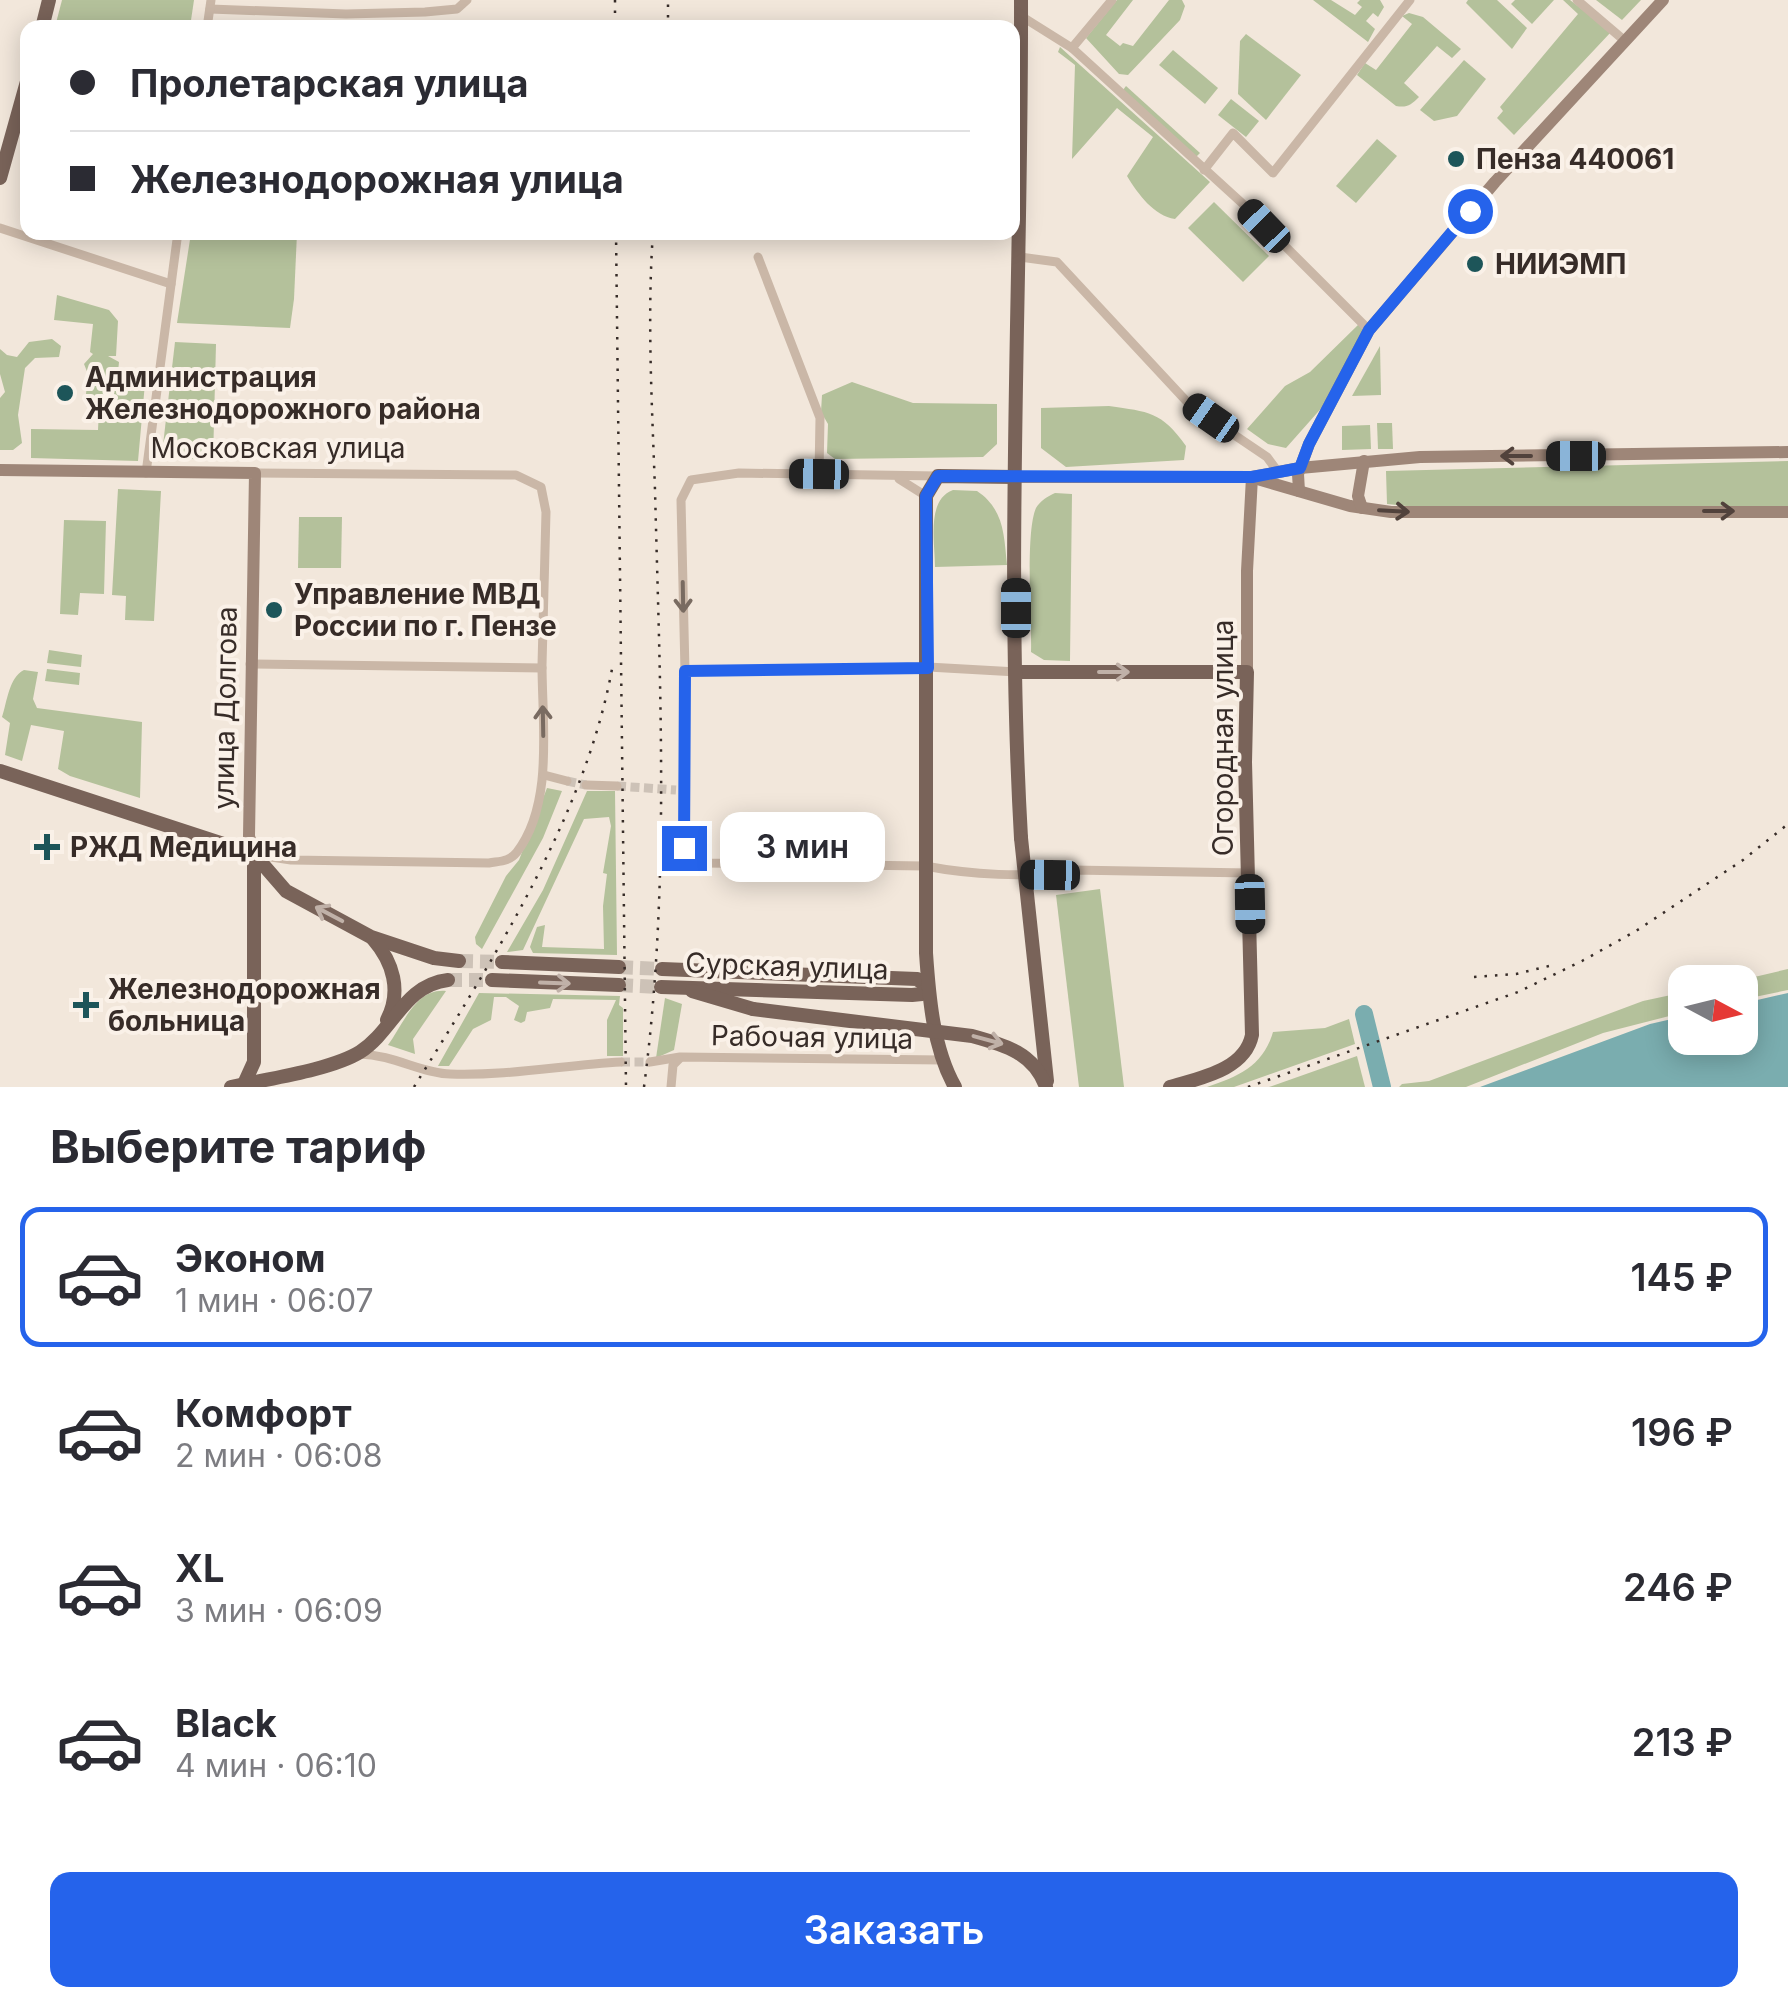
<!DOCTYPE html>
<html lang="ru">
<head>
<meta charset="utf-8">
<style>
  :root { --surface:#fff; --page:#f7f7f7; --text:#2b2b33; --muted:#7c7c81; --line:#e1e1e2; --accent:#2563eb }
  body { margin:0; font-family:Inter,sans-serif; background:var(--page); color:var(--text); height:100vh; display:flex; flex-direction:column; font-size:38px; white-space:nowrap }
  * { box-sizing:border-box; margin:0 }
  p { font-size:32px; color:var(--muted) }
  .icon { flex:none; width:55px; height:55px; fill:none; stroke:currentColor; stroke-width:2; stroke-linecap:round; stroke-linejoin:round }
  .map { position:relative; height:1087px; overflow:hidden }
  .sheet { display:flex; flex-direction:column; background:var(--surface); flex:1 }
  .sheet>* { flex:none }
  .banner { position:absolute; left:20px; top:20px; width:1000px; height:220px; border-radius:20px; box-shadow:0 5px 25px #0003; display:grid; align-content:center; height:220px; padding:0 50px; background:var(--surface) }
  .needle { width:65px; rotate:97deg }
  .buttons { position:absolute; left:1668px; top:965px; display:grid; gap:20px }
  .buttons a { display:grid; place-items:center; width:90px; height:90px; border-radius:20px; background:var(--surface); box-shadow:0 5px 25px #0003; font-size:50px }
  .end { position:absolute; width:45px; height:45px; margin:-22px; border:12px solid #2563eb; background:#fff; box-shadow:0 0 0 5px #fff }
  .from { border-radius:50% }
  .bubble { position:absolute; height:70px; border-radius:20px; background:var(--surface); box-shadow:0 5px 25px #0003; font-size:32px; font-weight:600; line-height:70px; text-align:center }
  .car { position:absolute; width:30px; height:60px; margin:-30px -15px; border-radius:12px; box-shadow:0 0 8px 2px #0007; background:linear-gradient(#222 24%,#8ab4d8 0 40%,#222 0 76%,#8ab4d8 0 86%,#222 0) }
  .banner b { display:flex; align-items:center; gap:35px; height:95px; font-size:38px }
  .banner b+b { border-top:2px solid var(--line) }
  .banner i { width:25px; height:25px; background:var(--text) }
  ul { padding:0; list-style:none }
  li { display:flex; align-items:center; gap:30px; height:140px; margin:0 20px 15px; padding:0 30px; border:5px solid transparent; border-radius:20px }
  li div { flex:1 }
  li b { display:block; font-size:38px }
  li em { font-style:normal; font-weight:600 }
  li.current { border-color:var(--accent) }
  li>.icon { width:90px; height:90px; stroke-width:1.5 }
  h2 { padding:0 50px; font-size:45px; line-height:120px }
  .primary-button { display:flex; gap:20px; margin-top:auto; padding:20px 50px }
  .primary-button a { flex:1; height:115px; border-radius:20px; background:var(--accent); color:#fff; font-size:40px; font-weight:600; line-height:115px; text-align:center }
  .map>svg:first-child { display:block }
</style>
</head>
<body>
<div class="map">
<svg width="1788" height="1087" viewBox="0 0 1788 1087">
  <rect width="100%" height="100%" fill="#f2e7db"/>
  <!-- green -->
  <g fill="#b4c19b">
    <polygon points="62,0 194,0 190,27 55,27"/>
    <polygon points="1117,0 1133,0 1106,35 1120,46 1123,43 1133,46 1169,0 1182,0 1185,6 1180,20 1128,75 1119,74 1086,38"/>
    <polygon points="1313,0 1331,0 1355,15 1362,7 1357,3 1360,0 1380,0 1384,7 1378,17 1373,13 1366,21 1375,29 1368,42"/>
    <polygon points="1468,0 1497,0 1527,28 1512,49 1466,3"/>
    <polygon points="1515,0 1554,0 1532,24 1511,4"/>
    <polygon points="1563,0 1570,0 1611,32 1514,135 1497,118 1503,111 1500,107 1578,14"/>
    <polygon points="1596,0 1641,0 1622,20"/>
    <path d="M1409 13 1423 17 1461 49 1452 58 1437 46 1404 83 1419 97C1411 105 1407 108 1396 106L1357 75 1365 63 1376 70 1412 24 1402 16Z"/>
    <polygon points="245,21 338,21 339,27 241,27"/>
    <polygon points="1246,34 1301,75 1266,120 1238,94 1240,41"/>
    <path d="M1060 47 1210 182 1175 219C1154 216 1138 194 1127 176L1153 137 1117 108 1072 159 1075 65 1058 52Z"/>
    <polygon points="1173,50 1218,88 1205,104 1159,65"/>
    <polygon points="1464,60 1486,79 1457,116 1434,121 1420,110"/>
    <polygon points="1126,86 1200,153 1196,157 1123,90"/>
    <polygon points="1231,99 1259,121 1246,137 1218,115"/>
    <polygon points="1377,139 1397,156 1356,203 1336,186"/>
    <polygon points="1214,202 1269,256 1243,282 1188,228"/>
    <polygon points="191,233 297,233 294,299 290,328 177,323"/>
    <path d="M57 295 109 310 118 321 116 356H108L119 362C118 380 109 397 91 404L86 394 88 374 84 364 93 354 90 352 93 324 54 320Z"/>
    <polygon points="1359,324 1364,332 1325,404 1286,448 1268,444 1247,429 1285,386 1310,372"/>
    <polygon points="52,339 61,346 59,357 35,358 25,368 18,415 22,443 13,450 0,450 0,398 5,392 0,374 0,349 7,355 17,357 29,342"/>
    <polygon points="175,342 216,344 213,460 170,458 163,445"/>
    <polygon points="1380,346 1381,395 1352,396"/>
    <polygon points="121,381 145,383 138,461 31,458 31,429 98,430 99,409"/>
    <polygon points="852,382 913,403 997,404 997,444 983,457 835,459 827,453 828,424 821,412 822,395"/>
    <path d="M1109 406C1149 412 1161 411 1186 446L1184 460 1066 467 1041 448V408Z"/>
    <polygon points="1377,423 1392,423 1393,449 1378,449"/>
    <polygon points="1370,425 1371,449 1342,450 1342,426"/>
    <polygon points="1788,461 1788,508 1436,509 1387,504 1386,471"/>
    <polygon points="118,489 161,491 154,621 125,620 126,596 112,595"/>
    <path d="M953 490 977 491C1004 509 1004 535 1007 565L935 567C935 542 926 500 953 490Z"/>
    <path d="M1055 493 1072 494 1070 661 1044 660 1031 652C1032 622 1025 533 1036 508 1040 501 1048 496 1055 493Z"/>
    <polygon points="299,517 342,517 341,568 298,568"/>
    <polygon points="64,520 106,521 104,594 80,593 78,615 60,614"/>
    <polygon points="49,650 82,655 81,667 47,663"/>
    <polygon points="47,669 80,673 79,685 45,681"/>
    <path d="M24 670 38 672 33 699 37 708 142 722 140 798 70 776 58 769 64 731 31 725 22 761 5 755 10 723 2 717C7 702 9 677 24 670Z"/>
    <polygon points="547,788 562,791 543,838 482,949 476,944 475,937 506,876 519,860"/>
    <polygon points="587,791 615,791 617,955 533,953 530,947 537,927 545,925 542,947 604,949 603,906 607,874 603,873 611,826 609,817 584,819 523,950 507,952 543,890"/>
    <polygon points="1100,889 1124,1087 1079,1087 1056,895"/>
    <polygon points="1788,969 1788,990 1740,1000 1740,982 1733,982"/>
    <path d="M446 991 413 1039 415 1054 388 1045C404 1023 416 988 446 991Z"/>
    <polygon points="1685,992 1685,1012 1603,1033 1466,1087 1399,1087 1402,1084 1429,1081 1643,1001"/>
    <polygon points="479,993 620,996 619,1005 623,1008 623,1056 607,1056 607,1020 616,1000 553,999 550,1008 527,1012 525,1021 521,1023 514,1020 519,1006 506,997 494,997 491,1020 473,1029 449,1066 438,1066"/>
    <polygon points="665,998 682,1004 674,1050 656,1058"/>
    <path d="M1349 1019 1355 1044 1234 1087H1207C1239 1076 1263 1066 1273 1032L1325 1028Z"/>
    <polygon points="1357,1056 1365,1087 1269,1087"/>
  </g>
  <!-- water -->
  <polygon fill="#7aadaf" points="1788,993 1788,1087 1480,1087 1650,1024 1685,1016 1685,1038 1740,1038 1740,1004"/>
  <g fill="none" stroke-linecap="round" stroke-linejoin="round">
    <!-- river -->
    <polyline stroke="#7aadaf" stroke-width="18" points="1364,1014 1382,1087"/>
    <!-- street-tunnel -->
    <g stroke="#cdc2b7" stroke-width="9" stroke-dasharray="9 4.5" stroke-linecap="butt">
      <polyline points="567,781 586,785"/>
      <polyline points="617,786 676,790"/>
      <polyline points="621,1062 650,1062"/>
    </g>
    <!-- primary-tunnel -->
    <g stroke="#cdc2b7" stroke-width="14" stroke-dasharray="14 7" stroke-linecap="butt">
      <polyline points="459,961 502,962"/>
      <polyline points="619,967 662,969"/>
      <polyline points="448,980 492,980"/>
      <polyline points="619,985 661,987"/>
    </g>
    <!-- street -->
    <g stroke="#cab7a7" stroke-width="9">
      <polyline points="1577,0 1625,41"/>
      <polyline points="210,9 346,14 425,12 457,9 467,0"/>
      <polyline points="1021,16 1072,48 1243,204 1369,330"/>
      <polyline points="207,28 211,0"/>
      <polyline points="1072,48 1112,0"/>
      <polyline points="1204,170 1233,133 1273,173 1410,0"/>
      <polyline points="0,228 171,284"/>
      <polyline points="758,257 820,418 819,474"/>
      <polyline points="1020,257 1057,262 1190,405 1267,457 1278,472"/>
      <polyline points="146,473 178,232"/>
      <path d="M255 473 516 475 541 487 546 512C545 563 543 614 542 665 542 723 554 804 517 852 509 862 500 861 489 863L291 860 258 855"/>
      <path d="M938 476 739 473 691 480 681 500 685 671 683 836C685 851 689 859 704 863L925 866C967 874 1030 879 1072 870L1249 873"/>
      <polyline points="899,479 926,496"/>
      <polyline points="250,664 542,668"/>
      <polyline points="685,671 928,667 1017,672"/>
      <polyline points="544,775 567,781"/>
      <polyline points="586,785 617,786"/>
      <path d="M359 1054C395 1055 420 1073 450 1074 508 1076 564 1065 621 1062"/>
      <polyline points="650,1062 680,1057 943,1060"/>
      <polyline points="671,1087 673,1065 679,1059"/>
    </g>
    <!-- secondary -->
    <g stroke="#9e8678" stroke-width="12">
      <polyline points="0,470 255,473 249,836 254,854"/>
      <polyline points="1015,477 1252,477 1300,468 1420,457 1788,452"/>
      <polyline points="1254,478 1350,506 1391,512 1788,512"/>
      <polyline points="1299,491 1298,474 1309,444 1369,330 1495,182 1663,0"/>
      <polyline points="1362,508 1358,496 1364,461"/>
      <polyline points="1247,672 1247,571 1252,477"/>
    </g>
    <!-- primary -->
    <g stroke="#796359" stroke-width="14">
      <polyline points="42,28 49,0"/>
      <polyline points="0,178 28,78"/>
      <path d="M1017 672H1247L1245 762 1252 1035C1245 1070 1200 1078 1170 1087"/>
      <polyline points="0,771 254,854"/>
      <path d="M1021 838C1005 559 1022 279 1021 0"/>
      <polyline points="254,854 286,891 371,937 434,958 459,961"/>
      <path d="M373 939C393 962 402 991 387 1020"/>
      <polyline points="502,962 619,967"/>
      <polyline points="662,969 917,979 928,987"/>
      <polyline points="492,980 619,985"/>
      <polyline points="661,987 912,995 922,994 928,987"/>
      <polyline points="692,991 753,1009"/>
      <polyline points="244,1084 254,1062 254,854"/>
      <path d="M231 1087C266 1079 331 1070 360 1052 393 1031 404 985 448 980"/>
      <path d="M955 1087C933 1048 929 997 926 953V496L938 476 1015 477"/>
    </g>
    <!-- rail -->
    <g stroke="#372c28" stroke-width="2.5" stroke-dasharray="2.5 8" stroke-linecap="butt">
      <polyline points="615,0 615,28"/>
      <polyline points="668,28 668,0"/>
      <polyline points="616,232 626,1087"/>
      <polyline points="1474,977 1516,974 1549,966"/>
      <path d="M414 1087C492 961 585 816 612 669"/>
      <path d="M644 1087C670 889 660 689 655 490 652 404 647 318 653 232"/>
      <polyline points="1248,1087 1518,992 1582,961 1636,931 1743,860 1788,824"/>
    </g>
    <!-- primary-bridge -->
    <g stroke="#796359" stroke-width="14">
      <polyline points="1021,838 1047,1081"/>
      <path d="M753 1009 972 1036C1005 1045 1034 1053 1046 1087"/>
    </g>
  </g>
  <!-- one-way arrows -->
  <defs><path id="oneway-shaft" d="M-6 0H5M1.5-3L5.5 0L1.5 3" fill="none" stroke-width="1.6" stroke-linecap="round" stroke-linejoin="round" transform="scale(2.5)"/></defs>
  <g stroke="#51423c">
    <use href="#oneway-shaft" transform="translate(1516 456) rotate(180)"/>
    <use href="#oneway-shaft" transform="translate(1394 511) rotate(3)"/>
    <use href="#oneway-shaft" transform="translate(1719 511)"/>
  </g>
  <g stroke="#796b61">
    <use href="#oneway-shaft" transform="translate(683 597) rotate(89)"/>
    <use href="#oneway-shaft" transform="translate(543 721) rotate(-91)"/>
  </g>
  <g stroke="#c0b1a8">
    <use href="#oneway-shaft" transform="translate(1114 672)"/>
    <use href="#oneway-shaft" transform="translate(329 914) rotate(-152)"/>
    <use href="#oneway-shaft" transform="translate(555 983) rotate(2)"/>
    <use href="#oneway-shaft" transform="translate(988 1040) rotate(15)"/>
  </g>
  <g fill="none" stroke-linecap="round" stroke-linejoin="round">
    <!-- route -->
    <polyline stroke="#2563eb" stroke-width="12" points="684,848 685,671 928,668 926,496 938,476 1252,477 1300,468 1309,444 1369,330 1470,211"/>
  </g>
  <!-- markers -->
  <g fill="#1d5559" stroke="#faf1e8" stroke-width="4">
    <circle cx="1456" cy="159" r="10"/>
    <circle cx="1475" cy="264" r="10"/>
    <circle cx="65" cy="393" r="10"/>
    <circle cx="274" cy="610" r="10"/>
    <path d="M42 832h10v10h10v10h-10v10h-10v-10h-10v-10h10z"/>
    <path d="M81 990h10v10h10v10h-10v10h-10v-10h-10v-10h10z"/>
  </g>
  <g text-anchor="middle" stroke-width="8" stroke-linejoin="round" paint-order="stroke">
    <!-- poi labels -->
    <g font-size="28" font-weight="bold" fill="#372c28" stroke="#faf1e8" text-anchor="start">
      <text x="1476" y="169">Пенза 440061</text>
      <text x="1495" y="274">НИИЭМП</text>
      <text x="85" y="387">Администрация<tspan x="85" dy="32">Железнодорожного района</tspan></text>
      <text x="294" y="604">Управление МВД<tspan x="294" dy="32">России по г. Пензе</tspan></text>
      <text x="70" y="857">РЖД Медицина</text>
      <text x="108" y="999">Железнодорожная<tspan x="108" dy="32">больница</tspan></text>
    </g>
    <!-- street labels -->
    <g font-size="28" fill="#372c28" stroke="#faf1e8">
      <text x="278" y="458">Московская улица</text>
      <text transform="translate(225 708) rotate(-89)" y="10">улица Долгова</text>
      <text transform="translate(1223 738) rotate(-90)" y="10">Огородная улица</text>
      <text transform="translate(787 966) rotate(2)" y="10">Сурская улица</text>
      <text transform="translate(812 1037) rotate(1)" y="10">Рабочая улица</text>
    </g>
  </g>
</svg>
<div class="buttons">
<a><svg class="needle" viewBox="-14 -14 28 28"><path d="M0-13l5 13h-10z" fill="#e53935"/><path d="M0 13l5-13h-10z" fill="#7c7c81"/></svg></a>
</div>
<i class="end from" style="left:1470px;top:211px"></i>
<i class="end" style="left:684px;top:848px"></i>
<div class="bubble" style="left:720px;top:812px;width:165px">3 мин</div>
<i class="car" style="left:1264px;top:226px;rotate:316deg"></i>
<i class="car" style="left:1211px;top:418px;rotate:305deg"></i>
<i class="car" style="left:1576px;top:456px;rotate:270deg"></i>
<i class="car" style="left:819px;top:474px;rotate:271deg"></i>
<i class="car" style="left:1016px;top:608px;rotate:0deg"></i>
<i class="car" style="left:1050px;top:875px;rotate:271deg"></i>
<i class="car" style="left:1250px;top:904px;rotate:179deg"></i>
<div class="banner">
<b><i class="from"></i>Пролетарская улица</b>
<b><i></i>Железнодорожная улица</b>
</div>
</div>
<section class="sheet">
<h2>Выберите тариф</h2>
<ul>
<li class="current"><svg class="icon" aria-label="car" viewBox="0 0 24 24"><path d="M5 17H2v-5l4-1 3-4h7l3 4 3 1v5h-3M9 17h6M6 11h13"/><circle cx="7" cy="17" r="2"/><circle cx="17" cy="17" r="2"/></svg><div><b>Эконом</b><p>1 мин · 06:07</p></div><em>145 ₽</em></li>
<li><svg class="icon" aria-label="car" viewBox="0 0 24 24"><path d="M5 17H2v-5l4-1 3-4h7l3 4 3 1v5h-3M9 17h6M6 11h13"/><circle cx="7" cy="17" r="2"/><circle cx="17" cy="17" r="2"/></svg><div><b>Комфорт</b><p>2 мин · 06:08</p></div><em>196 ₽</em></li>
<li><svg class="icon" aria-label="car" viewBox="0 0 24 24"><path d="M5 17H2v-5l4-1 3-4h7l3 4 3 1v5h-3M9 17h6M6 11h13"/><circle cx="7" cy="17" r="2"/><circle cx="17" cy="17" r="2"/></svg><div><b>XL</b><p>3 мин · 06:09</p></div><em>246 ₽</em></li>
<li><svg class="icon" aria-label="car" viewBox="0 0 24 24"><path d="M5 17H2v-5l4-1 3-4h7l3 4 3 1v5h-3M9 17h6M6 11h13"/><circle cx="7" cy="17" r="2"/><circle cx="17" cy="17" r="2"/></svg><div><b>Black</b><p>4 мин · 06:10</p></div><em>213 ₽</em></li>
</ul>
<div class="primary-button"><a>Заказать</a></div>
</section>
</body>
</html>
